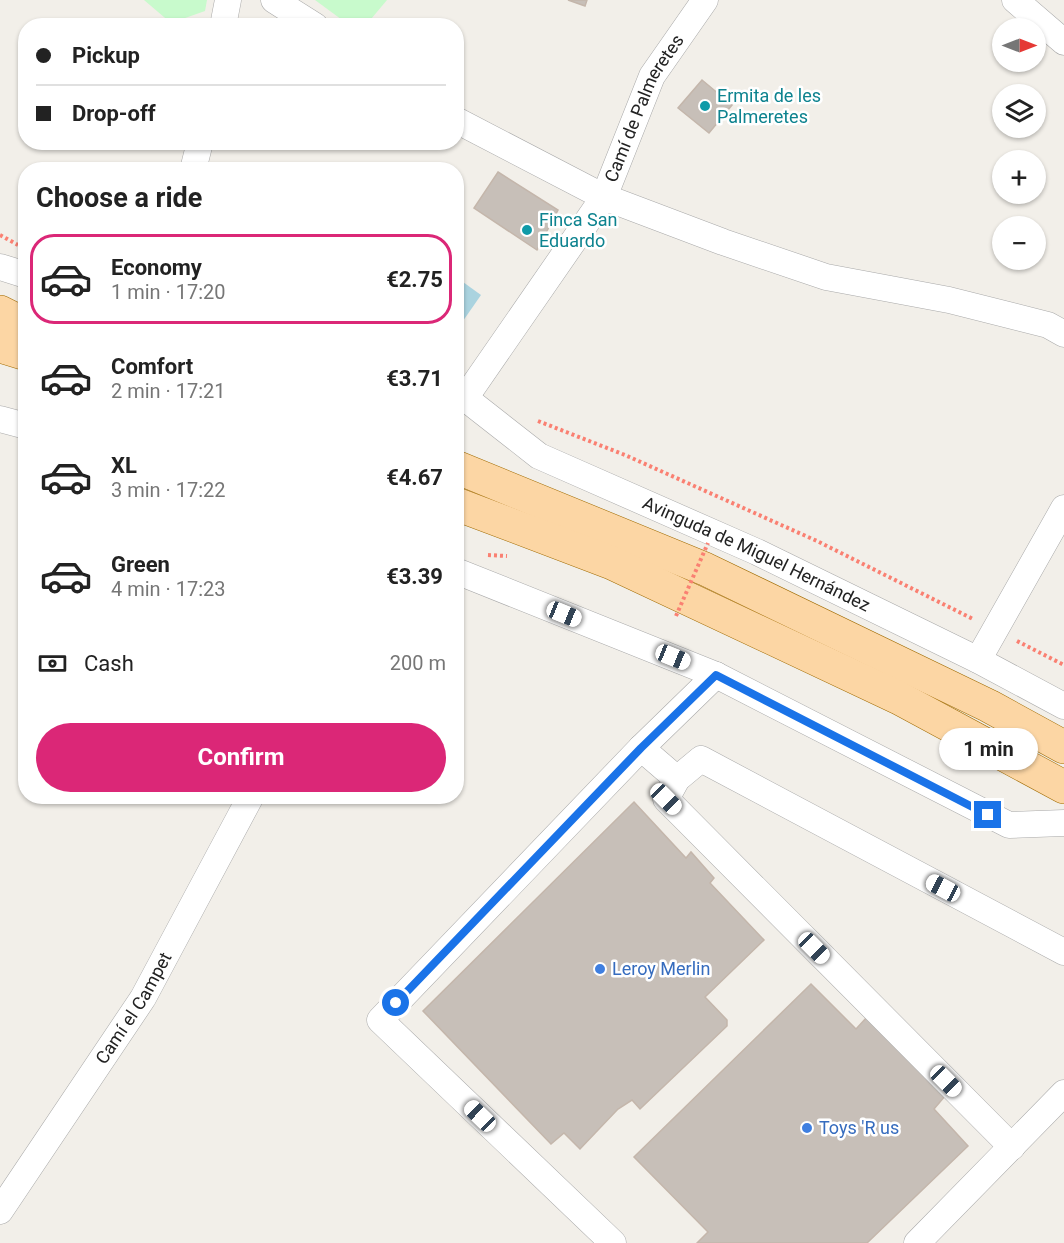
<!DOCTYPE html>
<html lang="en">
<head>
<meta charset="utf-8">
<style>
  :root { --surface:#fff; --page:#f6f6f6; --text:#222; --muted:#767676; --line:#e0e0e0; --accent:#db2777 }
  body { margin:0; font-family:Roboto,sans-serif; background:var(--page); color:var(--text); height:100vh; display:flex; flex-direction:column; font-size:22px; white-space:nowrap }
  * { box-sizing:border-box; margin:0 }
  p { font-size:20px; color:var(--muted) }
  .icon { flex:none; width:33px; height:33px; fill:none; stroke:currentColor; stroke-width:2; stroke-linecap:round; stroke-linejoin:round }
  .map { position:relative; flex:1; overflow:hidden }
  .panel { position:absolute; left:18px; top:162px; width:446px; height:642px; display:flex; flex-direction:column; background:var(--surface); border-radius:24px; box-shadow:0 2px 4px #0004 }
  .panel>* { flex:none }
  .hud { position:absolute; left:18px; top:18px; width:446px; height:132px; border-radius:24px; box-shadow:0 2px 4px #0004; display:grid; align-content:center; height:132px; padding:0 18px; background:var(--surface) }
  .needle { width:39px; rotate:90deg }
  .tools { position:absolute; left:992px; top:18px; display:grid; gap:12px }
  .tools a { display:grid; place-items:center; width:54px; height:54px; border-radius:50%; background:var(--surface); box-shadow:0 2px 4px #0004; font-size:30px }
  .end { position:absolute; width:27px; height:27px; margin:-14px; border:8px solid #1a73e8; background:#fff; box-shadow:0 0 0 3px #fff }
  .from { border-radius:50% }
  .bubble { position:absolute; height:42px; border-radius:21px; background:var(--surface); box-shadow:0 2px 4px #0004; font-size:20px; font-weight:700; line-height:42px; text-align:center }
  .car { position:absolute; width:18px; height:36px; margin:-18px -9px; border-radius:8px; box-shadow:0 0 4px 2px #0007; background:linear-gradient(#fff 24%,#345 0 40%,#fff 0 76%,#345 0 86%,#fff 0) }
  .hud b { display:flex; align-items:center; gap:21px; height:57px; font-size:22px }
  .hud b+b { border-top:2px solid var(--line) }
  .hud i { width:15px; height:15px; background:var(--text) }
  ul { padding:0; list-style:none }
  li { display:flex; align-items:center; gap:18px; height:90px; margin:0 12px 9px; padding:0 6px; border:3px solid transparent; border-radius:24px }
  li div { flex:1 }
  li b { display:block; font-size:22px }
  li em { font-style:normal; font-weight:700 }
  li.on { border-color:var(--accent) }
  li>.icon { width:54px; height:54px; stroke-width:1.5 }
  h2 { padding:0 18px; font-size:27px; line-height:72px }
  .pay { display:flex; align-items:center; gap:15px; height:66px; padding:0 18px; font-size:22px }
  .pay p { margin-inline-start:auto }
  .primary-button { display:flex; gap:12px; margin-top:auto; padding:12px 18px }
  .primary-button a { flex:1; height:69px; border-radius:36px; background:var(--accent); color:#fff; font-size:24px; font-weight:700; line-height:69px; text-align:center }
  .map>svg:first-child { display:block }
</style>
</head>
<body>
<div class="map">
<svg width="1064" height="1243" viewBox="0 0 1064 1243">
  <rect width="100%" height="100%" fill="#f2efe9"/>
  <!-- park -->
  <g fill="#c8facc">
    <polygon points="144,0 207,0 205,11 171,23"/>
    <polygon points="315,0 387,0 366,25 349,25"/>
  </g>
  <!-- water -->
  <polygon fill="#aad3df" points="456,277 481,295 456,331"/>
  <!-- building -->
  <g fill="#c7bfb8" stroke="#c4b6ab" stroke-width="1.5">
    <polygon points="568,0 587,0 585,6"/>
    <polygon points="702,80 732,105 709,133 678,108"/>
    <polygon points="498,172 558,210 537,250 474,208"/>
    <polygon points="634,802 686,858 691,852 714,878 710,883 764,940 705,997 727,1020 727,1026 640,1109 632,1100 618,1109 580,1149 564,1133 551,1144 423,1011"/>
    <polygon points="811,984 856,1029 867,1017 945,1096 934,1109 968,1146 867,1243 697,1243 708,1232 634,1157"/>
  </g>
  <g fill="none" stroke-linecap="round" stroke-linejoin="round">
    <defs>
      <g id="minor">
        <polyline points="274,0 315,26"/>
        <polyline points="1015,0 1064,42"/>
        <polyline points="223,26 228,0"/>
        <polyline points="456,120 604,197 723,242 826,277 949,300 1048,325 1064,334"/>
        <polyline points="193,170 200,142"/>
        <polyline points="0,267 26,275"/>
        <path id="s1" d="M456 395 465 398 539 456 757 552 978 660 1064 706"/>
        <path id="s2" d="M465 398 604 197 652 76 705 0"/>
        <polyline points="0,419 26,426"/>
        <polyline points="456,571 716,675 1009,825 1064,823"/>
        <polyline points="978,660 1064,508"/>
        <polyline points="641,748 677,779"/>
        <polyline points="1012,1147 666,799 677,779 701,759 1064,952"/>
        <path id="s3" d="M0 1211 143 998 251 796"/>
        <polyline points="613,1243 380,1020 641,748 716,675"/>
        <polyline points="917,1243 1064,1093"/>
      </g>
      <g id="major">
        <polyline points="0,312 26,325"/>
        <polyline points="0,346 26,354"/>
        <polyline points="456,467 705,569 989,706 1064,747"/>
        <polyline points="456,504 612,563 899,698 1064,787"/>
      </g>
    </defs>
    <!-- minor casing -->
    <use href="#minor" stroke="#a9a9a9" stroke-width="27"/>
    <!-- major casing -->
    <use href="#major" stroke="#a06b00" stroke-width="34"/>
    <!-- path -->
    <g stroke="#fa8072" stroke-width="4" stroke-dasharray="3 3" stroke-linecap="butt">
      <polyline points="0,235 18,245"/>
      <polyline points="538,421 625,455 817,541 973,619"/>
      <polyline points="488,555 507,556"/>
      <polyline points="1017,641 1064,665"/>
    </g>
    <!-- minor -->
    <use href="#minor" stroke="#fff" stroke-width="26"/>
    <!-- major -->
    <use href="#major" stroke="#fcd6a4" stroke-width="33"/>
    <!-- path-bridge -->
    <polyline stroke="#fa8072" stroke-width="4" stroke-dasharray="3 3" stroke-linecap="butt" points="676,616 708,543"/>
  </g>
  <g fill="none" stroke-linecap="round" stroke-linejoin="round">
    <!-- route -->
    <polyline stroke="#1a73e8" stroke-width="8" points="396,1003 641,748 716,675 988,815"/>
  </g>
  <!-- markers -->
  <g fill="#0f9aa8" stroke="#fff" stroke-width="2">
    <circle cx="705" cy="106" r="6"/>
    <circle cx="527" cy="230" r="6"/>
  </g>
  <g fill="#3f7fe0" stroke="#fff" stroke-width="2">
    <circle cx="600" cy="969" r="6"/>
    <circle cx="807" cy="1128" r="6"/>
  </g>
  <g text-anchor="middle" stroke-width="5" stroke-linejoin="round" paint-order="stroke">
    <!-- culture labels -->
    <g font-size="18" fill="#0d838f" stroke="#fff" text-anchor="start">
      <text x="717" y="102">Ermita de les<tspan x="717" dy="21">Palmeretes</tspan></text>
      <text x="539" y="226">Finca San<tspan x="539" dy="21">Eduardo</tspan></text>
    </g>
    <!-- street labels -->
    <g font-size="18" fill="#222" stroke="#fff">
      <text dy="6" stroke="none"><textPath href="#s2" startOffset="342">Camí de Palmeretes</textPath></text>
      <text dy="6" stroke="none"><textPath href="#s1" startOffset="342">Avinguda de Miguel Hernández</textPath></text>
      <text dy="6" stroke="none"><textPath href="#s3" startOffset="243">Camí el Campet</textPath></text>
    </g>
    <!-- shop labels -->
    <g font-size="18" fill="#366cbe" stroke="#fff" text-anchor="start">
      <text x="612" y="975">Leroy Merlin</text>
      <text x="819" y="1134">Toys 'R us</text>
    </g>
  </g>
</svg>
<div class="tools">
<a><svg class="needle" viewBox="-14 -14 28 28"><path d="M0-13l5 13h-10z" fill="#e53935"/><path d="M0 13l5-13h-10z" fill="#767676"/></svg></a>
<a><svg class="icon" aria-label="layers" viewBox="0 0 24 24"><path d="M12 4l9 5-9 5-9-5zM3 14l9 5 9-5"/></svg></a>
<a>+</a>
<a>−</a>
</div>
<i class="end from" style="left:396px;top:1003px"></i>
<i class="end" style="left:988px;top:815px"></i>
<div class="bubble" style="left:939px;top:728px;width:99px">1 min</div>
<i class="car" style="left:564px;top:614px;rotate:112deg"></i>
<i class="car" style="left:673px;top:657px;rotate:112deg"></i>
<i class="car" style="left:666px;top:799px;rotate:135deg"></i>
<i class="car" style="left:943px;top:888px;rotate:298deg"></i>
<i class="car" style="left:814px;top:948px;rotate:135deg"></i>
<i class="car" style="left:946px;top:1081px;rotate:135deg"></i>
<i class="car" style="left:480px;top:1116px;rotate:314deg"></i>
<div class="hud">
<b><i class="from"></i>Pickup</b>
<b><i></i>Drop-off</b>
</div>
<section class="panel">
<h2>Choose a ride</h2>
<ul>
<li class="on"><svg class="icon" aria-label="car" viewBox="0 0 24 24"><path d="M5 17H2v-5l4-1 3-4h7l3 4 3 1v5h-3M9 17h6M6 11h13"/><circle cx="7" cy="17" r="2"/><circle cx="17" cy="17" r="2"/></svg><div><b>Economy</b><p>1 min · 17:20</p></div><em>€2.75</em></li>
<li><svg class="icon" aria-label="car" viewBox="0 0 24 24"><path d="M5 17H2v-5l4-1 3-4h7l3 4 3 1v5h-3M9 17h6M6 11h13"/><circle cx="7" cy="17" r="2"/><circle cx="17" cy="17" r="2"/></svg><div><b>Comfort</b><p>2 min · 17:21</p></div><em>€3.71</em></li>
<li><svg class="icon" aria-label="car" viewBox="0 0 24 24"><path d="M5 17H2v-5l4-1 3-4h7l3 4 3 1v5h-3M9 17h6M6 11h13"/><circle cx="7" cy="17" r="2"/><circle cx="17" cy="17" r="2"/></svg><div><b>XL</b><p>3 min · 17:22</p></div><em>€4.67</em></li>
<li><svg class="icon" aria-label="car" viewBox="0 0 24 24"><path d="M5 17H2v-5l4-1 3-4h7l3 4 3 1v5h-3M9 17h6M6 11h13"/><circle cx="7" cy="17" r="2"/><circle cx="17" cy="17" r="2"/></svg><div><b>Green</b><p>4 min · 17:23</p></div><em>€3.39</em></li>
</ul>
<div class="pay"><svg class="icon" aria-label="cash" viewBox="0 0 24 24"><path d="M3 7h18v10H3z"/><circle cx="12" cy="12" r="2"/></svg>Cash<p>200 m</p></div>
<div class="primary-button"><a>Confirm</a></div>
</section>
</div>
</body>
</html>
